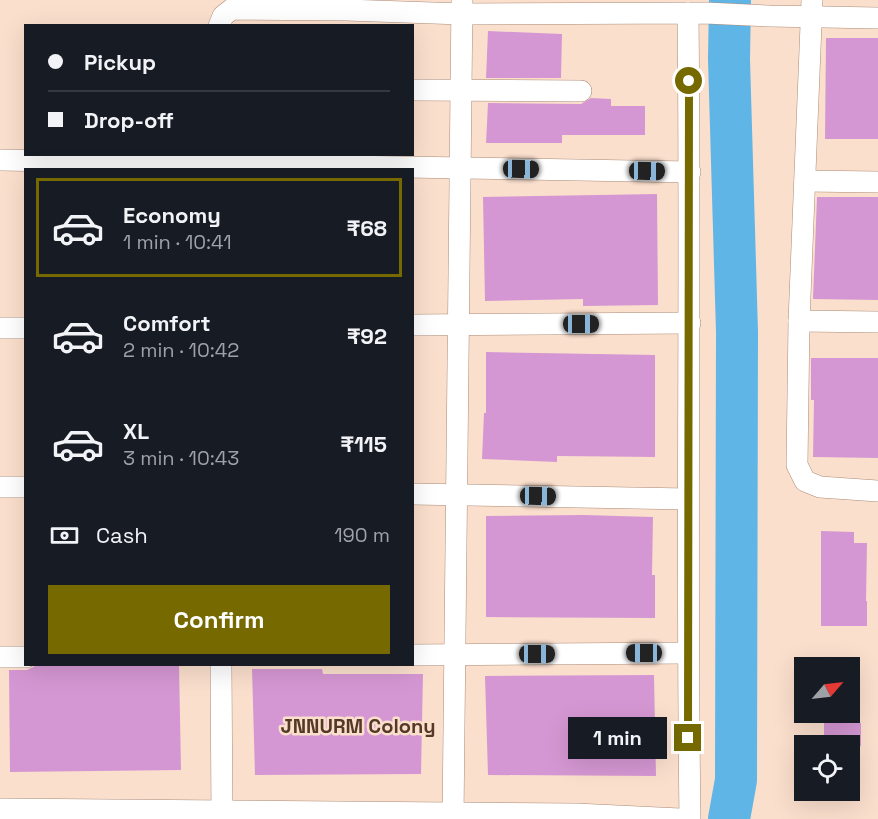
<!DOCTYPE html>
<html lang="en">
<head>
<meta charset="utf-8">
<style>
  :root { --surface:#171b24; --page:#20242c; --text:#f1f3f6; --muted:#9ea1a6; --line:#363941; --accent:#756900 }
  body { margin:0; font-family:"Space Grotesk",sans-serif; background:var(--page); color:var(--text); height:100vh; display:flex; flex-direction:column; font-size:22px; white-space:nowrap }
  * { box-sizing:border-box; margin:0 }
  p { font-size:20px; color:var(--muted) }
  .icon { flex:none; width:33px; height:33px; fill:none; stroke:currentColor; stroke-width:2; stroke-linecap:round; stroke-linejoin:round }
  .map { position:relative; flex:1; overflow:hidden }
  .details { position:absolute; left:24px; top:168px; width:390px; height:498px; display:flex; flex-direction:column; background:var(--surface); border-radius:0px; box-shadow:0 6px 24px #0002 }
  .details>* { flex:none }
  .top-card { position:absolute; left:24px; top:24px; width:390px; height:132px; border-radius:0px; box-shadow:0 6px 24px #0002; display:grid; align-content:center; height:132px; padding:0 24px; background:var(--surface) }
  .needle { width:39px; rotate:62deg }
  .buttons { position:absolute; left:794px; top:657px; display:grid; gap:12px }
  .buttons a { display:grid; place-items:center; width:66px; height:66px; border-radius:0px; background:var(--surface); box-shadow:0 6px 24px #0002; font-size:30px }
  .end { position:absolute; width:27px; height:27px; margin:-14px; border:8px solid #756900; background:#fff; box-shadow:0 0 0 3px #fff }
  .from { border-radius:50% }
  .bubble { position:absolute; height:42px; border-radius:0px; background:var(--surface); box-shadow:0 6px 24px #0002; font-size:20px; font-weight:800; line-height:42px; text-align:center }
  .car { position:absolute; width:18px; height:36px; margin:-18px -9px; border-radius:8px; box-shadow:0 0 4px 2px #0007; background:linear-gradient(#222 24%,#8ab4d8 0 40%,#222 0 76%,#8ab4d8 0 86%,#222 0) }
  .top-card b { display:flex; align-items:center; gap:21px; height:57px; font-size:22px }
  .top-card b+b { border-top:2px solid var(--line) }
  .top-card i { width:15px; height:15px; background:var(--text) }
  ul { padding:10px 0 0; list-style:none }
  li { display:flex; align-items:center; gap:18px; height:99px; margin:0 12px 9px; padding:0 12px; border:3px solid transparent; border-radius:0px }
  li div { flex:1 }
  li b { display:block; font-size:22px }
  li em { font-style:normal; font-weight:800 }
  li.active { border-color:var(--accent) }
  li>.icon { width:54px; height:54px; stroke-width:1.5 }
  .pay { display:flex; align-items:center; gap:15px; height:66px; padding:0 24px; font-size:22px }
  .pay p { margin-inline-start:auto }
  .button { display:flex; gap:12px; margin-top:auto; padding:12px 24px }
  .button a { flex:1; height:69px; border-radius:0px; background:var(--accent); color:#fff; font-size:24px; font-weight:800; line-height:69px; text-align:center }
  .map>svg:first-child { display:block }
</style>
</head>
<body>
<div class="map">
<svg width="878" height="819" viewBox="0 0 878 819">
  <rect width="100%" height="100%" fill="#fbdfcd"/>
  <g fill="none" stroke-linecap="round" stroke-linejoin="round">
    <!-- river -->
    <polyline stroke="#5fb5e6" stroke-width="42" points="729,819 736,780 737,332 729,59 730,0"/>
  </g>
  <!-- building -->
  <g fill="#d597d3">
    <polygon points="488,31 562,34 561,78 486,78"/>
    <polygon points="826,38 878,38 878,139 825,139"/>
    <polygon points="591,98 611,99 611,106 645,106 645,135 562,135 562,143 486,143 488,103 581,104"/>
    <polygon points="657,194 658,305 583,306 583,299 485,301 483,197"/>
    <polygon points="817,197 878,197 878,300 813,299"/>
    <polygon points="486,352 655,355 655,457 557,456 557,462 482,459 484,413 486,413"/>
    <polygon points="811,358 878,358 878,458 813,457 814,400 811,400"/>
    <polygon points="583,515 653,517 652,575 655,575 655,618 486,617 486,516"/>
    <polygon points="821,531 854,532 854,543 867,543 866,601 867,601 867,626 821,626"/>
    <polygon points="179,664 181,770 10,772 9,670 27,670 35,666"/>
    <polygon points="252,669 322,669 323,674 423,674 421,774 255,775"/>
    <polygon points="654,675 656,776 488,775 485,676"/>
    <polygon points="824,722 861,723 861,746 824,746"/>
  </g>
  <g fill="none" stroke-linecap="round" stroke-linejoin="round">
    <defs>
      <g id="street">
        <polyline points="812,0 799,321 797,465 805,481 820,487 878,491"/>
        <path d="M688 13C691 282 686 550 690 819"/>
        <polyline points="219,26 223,16 232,9 346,10 462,14 706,13 769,16 878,18"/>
        <polyline points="412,90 581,91"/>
        <polyline points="0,160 690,172"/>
        <polyline points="805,181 878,182"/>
        <polyline points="799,321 878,322"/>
        <polyline points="412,325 690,323"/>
        <polyline points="0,328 26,328"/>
        <polyline points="0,487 26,487"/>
        <polyline points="412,494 688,499"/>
        <polyline points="412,655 687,653"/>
        <polyline points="0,657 26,657"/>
        <polyline points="221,664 222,819"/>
        <polyline points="0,809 576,814 680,819"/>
        <polyline points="453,819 462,0"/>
      </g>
    </defs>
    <!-- street casing -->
    <use href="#street" stroke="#ab8b76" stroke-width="22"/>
    <!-- street -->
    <use href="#street" stroke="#fff" stroke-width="21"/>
  </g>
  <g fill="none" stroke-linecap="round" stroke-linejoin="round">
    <!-- route -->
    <polyline stroke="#756900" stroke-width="8" points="688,738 689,81"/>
  </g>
  <g text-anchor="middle" stroke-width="5" stroke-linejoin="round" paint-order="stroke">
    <!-- neighbourhood labels -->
    <g font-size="20" font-weight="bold" fill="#543926" stroke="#fbdfcd">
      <text x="358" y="733">JNNURM Colony</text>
    </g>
  </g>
</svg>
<div class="buttons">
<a><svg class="needle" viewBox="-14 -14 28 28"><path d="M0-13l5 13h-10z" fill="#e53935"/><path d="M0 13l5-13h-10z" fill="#9ea1a6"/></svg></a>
<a><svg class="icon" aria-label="locate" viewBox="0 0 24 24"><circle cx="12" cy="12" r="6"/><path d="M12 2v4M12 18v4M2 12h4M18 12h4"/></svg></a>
</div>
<i class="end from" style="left:689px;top:81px"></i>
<i class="end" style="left:688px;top:738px"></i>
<div class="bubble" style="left:568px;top:717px;width:99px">1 min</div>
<i class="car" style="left:521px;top:169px;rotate:91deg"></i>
<i class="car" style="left:647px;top:171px;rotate:91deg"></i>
<i class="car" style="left:581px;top:324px;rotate:90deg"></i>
<i class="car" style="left:538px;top:496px;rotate:91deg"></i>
<i class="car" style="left:644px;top:653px;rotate:270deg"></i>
<i class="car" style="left:537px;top:654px;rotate:90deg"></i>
<div class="top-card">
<b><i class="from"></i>Pickup</b>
<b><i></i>Drop-off</b>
</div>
<section class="details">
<ul>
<li class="active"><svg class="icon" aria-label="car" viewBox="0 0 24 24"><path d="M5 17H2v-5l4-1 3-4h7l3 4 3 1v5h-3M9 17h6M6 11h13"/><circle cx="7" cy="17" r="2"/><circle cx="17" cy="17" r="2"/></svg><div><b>Economy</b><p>1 min · 10:41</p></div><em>₹68</em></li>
<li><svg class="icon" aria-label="car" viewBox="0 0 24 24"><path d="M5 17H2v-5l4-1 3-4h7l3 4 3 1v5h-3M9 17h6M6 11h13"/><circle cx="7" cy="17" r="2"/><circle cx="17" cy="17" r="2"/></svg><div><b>Comfort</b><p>2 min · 10:42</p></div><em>₹92</em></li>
<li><svg class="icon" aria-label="car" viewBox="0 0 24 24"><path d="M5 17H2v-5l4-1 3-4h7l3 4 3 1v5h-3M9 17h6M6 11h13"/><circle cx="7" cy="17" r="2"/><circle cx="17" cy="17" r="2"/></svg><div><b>XL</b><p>3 min · 10:43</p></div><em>₹115</em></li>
</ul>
<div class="pay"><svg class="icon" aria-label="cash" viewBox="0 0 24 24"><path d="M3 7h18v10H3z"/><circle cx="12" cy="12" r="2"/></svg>Cash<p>190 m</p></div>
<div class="button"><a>Confirm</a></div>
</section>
</div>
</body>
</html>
